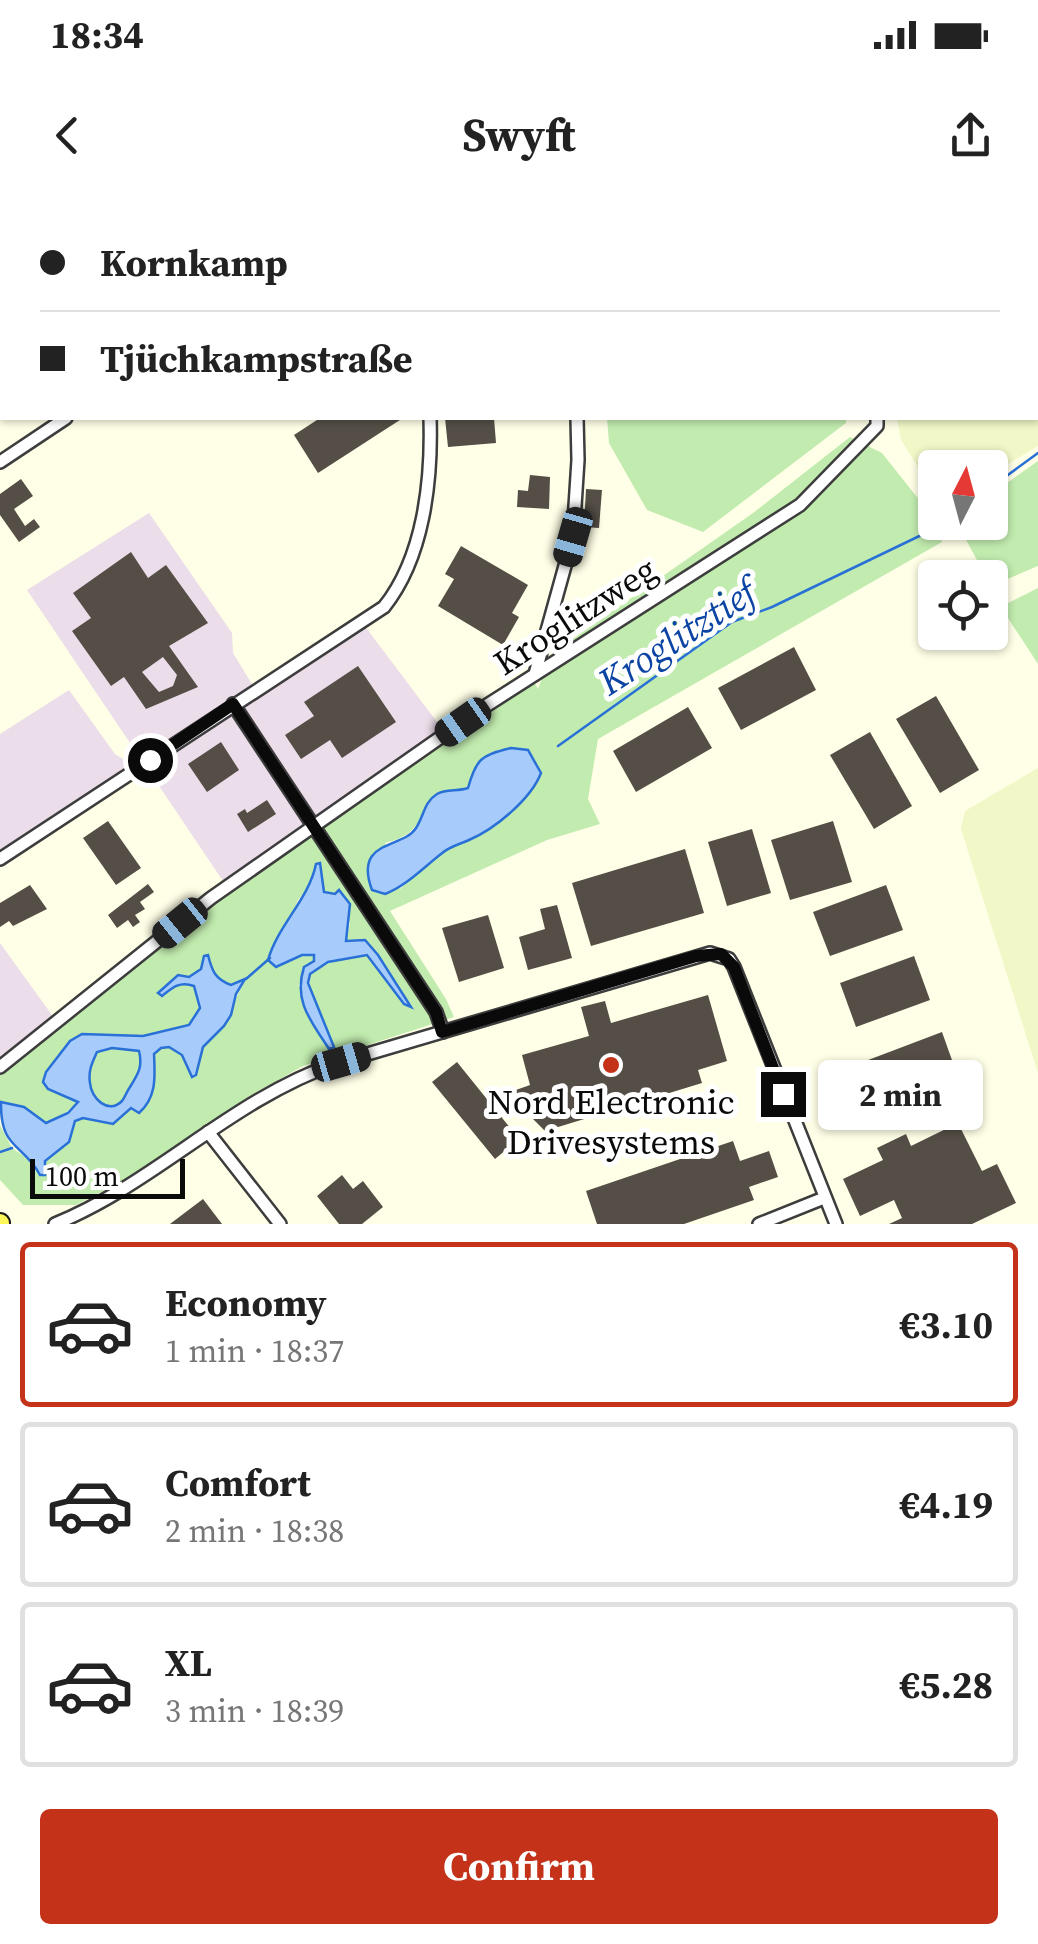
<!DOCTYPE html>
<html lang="en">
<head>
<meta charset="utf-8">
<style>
  :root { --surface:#fff; --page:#f6f6f6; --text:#222; --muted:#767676; --line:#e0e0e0; --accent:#c33219 }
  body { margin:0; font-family:"Source Serif 4",serif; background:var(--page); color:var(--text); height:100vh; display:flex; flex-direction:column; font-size:38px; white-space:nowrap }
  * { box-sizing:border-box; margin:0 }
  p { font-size:32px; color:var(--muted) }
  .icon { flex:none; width:55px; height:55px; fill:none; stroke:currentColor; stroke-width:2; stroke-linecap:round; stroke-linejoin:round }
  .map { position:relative; height:1024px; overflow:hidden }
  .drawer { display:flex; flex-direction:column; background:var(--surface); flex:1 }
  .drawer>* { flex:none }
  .hud { position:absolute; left:0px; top:0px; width:1040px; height:220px; box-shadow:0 2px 8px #0004; display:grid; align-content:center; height:220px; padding:0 40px; background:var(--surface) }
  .needle { width:65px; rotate:6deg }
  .buttons { position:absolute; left:918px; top:250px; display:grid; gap:20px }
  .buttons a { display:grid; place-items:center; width:90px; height:90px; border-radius:10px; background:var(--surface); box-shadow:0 2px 8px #0004; font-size:50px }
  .scale { position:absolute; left:30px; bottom:25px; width:155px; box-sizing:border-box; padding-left:10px; border:5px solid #0a0a0a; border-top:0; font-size:28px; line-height:35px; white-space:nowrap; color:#0a0a0a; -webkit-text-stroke:8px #fff; paint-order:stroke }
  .end { position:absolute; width:45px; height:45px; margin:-22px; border:12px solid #0a0a0a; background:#fff; box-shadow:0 0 0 5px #fff }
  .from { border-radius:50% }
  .bubble { position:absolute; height:70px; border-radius:10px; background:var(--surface); box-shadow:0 2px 8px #0004; font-size:32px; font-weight:700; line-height:70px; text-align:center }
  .car { position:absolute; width:30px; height:60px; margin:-30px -15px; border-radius:12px; box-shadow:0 0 8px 2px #0007; background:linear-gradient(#222 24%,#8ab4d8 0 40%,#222 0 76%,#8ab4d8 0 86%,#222 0) }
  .hud b { display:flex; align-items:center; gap:35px; height:95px; font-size:38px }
  .hud b+b { border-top:2px solid var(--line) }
  .hud i { width:25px; height:25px; background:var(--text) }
  ul { padding:18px 0 0; list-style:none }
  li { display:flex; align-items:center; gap:30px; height:165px; margin:0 20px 15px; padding:0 20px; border:5px solid var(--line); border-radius:10px }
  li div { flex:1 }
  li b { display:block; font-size:38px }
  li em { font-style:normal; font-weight:700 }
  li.active { border-color:var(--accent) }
  li>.icon { width:90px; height:90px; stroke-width:1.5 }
  .cta { display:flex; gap:20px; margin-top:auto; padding:20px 40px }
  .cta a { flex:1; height:115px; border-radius:10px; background:var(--accent); color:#fff; font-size:40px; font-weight:700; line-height:115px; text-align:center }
  .status { display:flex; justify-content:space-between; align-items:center; height:70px; padding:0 50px; background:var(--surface); direction:ltr }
  .status svg { height:28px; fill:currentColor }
  header { display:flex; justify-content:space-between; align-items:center; height:130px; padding:0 40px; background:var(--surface); font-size:45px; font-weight:700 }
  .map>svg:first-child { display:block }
</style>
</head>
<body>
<div class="status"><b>18:34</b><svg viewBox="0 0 49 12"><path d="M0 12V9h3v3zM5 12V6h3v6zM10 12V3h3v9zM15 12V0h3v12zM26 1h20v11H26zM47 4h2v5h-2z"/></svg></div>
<header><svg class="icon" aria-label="back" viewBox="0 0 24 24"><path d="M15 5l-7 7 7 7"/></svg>Swyft<svg class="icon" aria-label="share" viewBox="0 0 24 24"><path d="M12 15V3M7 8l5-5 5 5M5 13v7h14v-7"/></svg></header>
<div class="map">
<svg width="1038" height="1024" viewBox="0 0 1038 1024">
  <rect width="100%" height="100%" fill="#ffffe7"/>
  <!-- industrial -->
  <g fill="#ebdde9">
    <polygon points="149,313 232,433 233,453 255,489 361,421 446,534 227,687 27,390"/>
    <polygon points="69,490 115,554 137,568 0,659 0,534"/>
    <polygon points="0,743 57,822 0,867"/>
  </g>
  <!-- farmland -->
  <g fill="#f1f7c6">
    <polygon points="945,0 1038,0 1038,246 990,275 990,268 935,268 935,294 901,240 897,218 1038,218 1038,2 942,2"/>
    <polygon points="1038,568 1038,873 961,629 965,611"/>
  </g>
  <!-- green -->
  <g fill="#c2ecaf" fill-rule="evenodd">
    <polygon points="607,218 846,218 846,223 703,332 647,310 609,243"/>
    <path d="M850 237 882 253 932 316 942 342 598 539 588 599 600 624 547 640 390 711 446 799 454 817 303 866 253 894 134 975 76 1005H23L0 980V925L12 948 33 962 40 975 45 974V961L69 942 75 922C113 906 119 932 143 885 149 874 154 866 154 854L161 848 169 847 182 855 191 876 198 871 203 847 224 826 244 781C219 788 216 778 204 756L201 769 189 777 178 775 163 796C173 786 180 782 194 786L200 808 189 825 143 836 82 834 70 841 65 849 67 896 79 902 54 922 46 923 24 907 0 904V860L222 683 491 494 528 470 538 489 549 460 567 443 753 313ZM468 588 470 640C442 647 420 670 400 689L385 643C428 633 415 609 445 592 451 589 461 591 468 588ZM316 664 324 692 336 694 339 690 350 723 346 742 365 740 379 755 410 806 404 804 367 755C346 758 327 761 310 774L309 790 298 786 315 761 314 754 303 755 276 767 273 744 288 724 298 700 312 683Z"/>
    <polygon points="1038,261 1038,366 998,383 985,375 957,323 990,322 990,295"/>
    <polygon points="1038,388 1038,464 1006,415 1006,404"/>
    <path d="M112 848 140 851C144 871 128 911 103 905 86 888 87 872 97 852Z"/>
  </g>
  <!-- water -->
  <g fill="#a7cbfb" stroke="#2970d7" stroke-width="2.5" fill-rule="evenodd">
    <path d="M511 548 528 550 541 573C531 599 495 629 469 640 458 645 450 646 441 654 423 668 406 686 385 694L372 690C353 639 403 649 416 628 424 616 424 602 437 594 446 588 458 592 468 588 476 559 481 555 511 548Z"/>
    <path d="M320 663 324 692 335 694 339 690 350 704 346 741 365 740 378 755 411 807 404 804 367 755 328 762 310 774 308 783 334 847 329 849C311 821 293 801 304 767L314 761V755H302L276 767 268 760C278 725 309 699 316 664Z"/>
    <path d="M208 755C212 771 215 779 231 785L245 779 236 794 231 815 224 826 203 847 196 875 192 877 182 855 169 847 161 848 154 854C155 877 157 897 139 913L131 908 113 924 83 918 75 921 69 942 45 961V975H40C23 943 0 950 1 902L24 907 46 923 68 913 78 902 48 889 43 882 46 872 70 841 82 834 143 836 189 825 200 808 194 786C180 781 173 787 162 796L158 793 178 775 189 777 201 769 204 756ZM112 848 139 851C143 867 138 874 130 887 127 891 125 897 122 901 108 915 91 898 90 883 88 871 92 863 97 852Z"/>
  </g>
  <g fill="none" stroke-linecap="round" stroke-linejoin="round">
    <!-- stream -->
    <g stroke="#2970d7" stroke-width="2.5">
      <polyline points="990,288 1038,253"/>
      <polyline points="558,546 732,422 772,407 936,328"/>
      <polyline points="246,779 270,758"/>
      <polyline points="0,952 12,948"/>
    </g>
  </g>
  <!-- building -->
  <g fill="#544e46" fill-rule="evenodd">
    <polygon points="320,218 403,218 318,273 294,235"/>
    <polygon points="445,218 494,218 496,243 448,247"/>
    <polygon points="530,275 550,277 549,309 517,307 518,290 528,291"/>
    <polygon points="21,279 33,296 14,309 25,326 34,319 40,327 19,342 0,315 0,294"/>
    <polygon points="586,289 602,290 599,328 584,327"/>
    <polygon points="461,346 528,385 512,413 519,417 503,445 438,406 454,379 445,374"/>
    <path d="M131 352 148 378 166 365 208 423 169 446 198 487 146 509 124 477 111 486 72 431 91 418 73 393ZM163 457 177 475 173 486 159 492 142 472Z"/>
    <polygon points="794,447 816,490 741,530 718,488"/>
    <polygon points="358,466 396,522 342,558 330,540 301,559 285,535 314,516 304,502"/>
    <polygon points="936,496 979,570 940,593 896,519"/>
    <polygon points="688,507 712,548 636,592 613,551"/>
    <polygon points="870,532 912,606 874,629 830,555"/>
    <polygon points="221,542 239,570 207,592 188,564"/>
    <polygon points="267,600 276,614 248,632 237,614 245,609 247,613"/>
    <polygon points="108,621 141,668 116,685 83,638"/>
    <polygon points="833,621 852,682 790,700 771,640"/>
    <polygon points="752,629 771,693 727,706 708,642"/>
    <polygon points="685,649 704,713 591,746 572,683"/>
    <polygon points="148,684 154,692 140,702 145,709 135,715 140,722 133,727 128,720 117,728 108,715"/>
    <polygon points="30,685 47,709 13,726 9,721 0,727 0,703"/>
    <polygon points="886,685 903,730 830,756 813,712"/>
    <polygon points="557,705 572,758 528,770 519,737 545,729 540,709"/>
    <polygon points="488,715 504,768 459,782 442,728"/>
    <polygon points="914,756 930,800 856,827 840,783"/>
    <polygon points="708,795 727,861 698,870 702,883 545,931 507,893 530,885 522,855 589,836 581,807 605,801 611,823"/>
    <polygon points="942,832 958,877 871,909 855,865"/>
    <polygon points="457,862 519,939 495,959 432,882"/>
    <polygon points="958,923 982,971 997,964 1016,1003 972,1024 889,1024 902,1018 894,1000 860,1016 843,979 883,960 877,948 906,934 911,946"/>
    <polygon points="733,941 740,961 769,951 778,977 749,987 754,1000 684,1024 597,1024 586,991"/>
    <polygon points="342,975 353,989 363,981 383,1007 362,1024 339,1024 317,996"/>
    <polygon points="203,999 222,1024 170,1024"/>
  </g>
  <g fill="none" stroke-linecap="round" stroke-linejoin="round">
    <defs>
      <g id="minor">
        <polyline points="438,2 438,0"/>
        <polyline points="927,2 930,0"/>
        <polyline points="0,262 66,218"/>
        <polyline points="535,474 573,337 578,260 577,218"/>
        <polyline points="233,504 436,812 443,832"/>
        <path d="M0 659 384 407C424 357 432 280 430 218"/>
        <polyline points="0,867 211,698 481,509 800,305 877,226 877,218"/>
        <polyline points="208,932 280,1024"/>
        <path d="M55 1024C156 983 230 900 337 863L710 753 729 759 734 767 836 1024"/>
        <polyline points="759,1024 824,998"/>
      </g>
      <polyline id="primary" points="0,1023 0,1024"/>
    </defs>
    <!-- minor casing -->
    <use href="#minor" stroke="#3d3d3d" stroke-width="16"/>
    <!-- primary casing -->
    <use href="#primary" stroke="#1b1b1b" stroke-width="22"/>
    <!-- minor -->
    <use href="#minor" stroke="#fff" stroke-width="11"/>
    <!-- primary -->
    <use href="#primary" stroke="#fff757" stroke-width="18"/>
  </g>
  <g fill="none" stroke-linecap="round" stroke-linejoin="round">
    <!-- route -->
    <polyline stroke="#0a0a0a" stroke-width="12" points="150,560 233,504 436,812 442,832 696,756 721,754 734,767 783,894"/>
  </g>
  <!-- markers -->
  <circle fill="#c33219" stroke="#fff" stroke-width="4" cx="611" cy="865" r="10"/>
  <g text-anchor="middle" stroke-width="10" stroke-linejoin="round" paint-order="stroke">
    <!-- street labels -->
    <g font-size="35" fill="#0a0a0a" stroke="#fff">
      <text transform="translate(575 416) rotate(-33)" y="12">Kroglitzweg</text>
    </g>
    <!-- poi labels -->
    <g font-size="35" fill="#0a0a0a" stroke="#fff">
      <text x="611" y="914">Nord Electronic<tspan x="611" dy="40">Drivesystems</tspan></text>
    </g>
    <!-- water labels -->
    <g font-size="38" font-style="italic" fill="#0c44a4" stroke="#fff">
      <text transform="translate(677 437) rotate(-33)" y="13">Kroglitztief</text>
    </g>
  </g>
</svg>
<div class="buttons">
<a><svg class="needle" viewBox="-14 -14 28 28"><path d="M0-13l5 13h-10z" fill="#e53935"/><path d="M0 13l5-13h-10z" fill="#767676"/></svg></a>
<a><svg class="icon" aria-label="locate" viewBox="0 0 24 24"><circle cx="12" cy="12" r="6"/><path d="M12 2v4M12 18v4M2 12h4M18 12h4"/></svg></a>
</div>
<div class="scale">100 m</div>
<i class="end from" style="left:150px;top:560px"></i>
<i class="end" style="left:783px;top:894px"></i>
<div class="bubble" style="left:818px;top:860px;width:165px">2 min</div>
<i class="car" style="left:573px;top:337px;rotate:196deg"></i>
<i class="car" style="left:463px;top:522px;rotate:235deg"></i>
<i class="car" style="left:180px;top:723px;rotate:231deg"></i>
<i class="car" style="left:341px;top:862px;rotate:74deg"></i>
<div class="hud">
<b><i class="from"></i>Kornkamp</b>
<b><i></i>Tjüchkampstraße</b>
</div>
</div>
<section class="drawer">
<ul>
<li class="active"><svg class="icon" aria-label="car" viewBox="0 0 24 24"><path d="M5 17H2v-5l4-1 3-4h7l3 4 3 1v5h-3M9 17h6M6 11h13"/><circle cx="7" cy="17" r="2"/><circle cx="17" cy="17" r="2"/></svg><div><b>Economy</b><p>1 min · 18:37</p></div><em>€3.10</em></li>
<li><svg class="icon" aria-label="car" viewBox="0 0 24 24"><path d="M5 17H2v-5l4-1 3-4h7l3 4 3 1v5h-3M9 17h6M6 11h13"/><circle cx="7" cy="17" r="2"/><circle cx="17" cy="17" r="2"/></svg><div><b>Comfort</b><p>2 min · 18:38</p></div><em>€4.19</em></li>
<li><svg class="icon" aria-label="car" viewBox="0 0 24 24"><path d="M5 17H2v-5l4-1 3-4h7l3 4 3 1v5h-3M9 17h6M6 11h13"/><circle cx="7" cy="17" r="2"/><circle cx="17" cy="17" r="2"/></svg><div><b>XL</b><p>3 min · 18:39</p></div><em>€5.28</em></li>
</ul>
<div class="cta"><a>Confirm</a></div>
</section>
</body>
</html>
